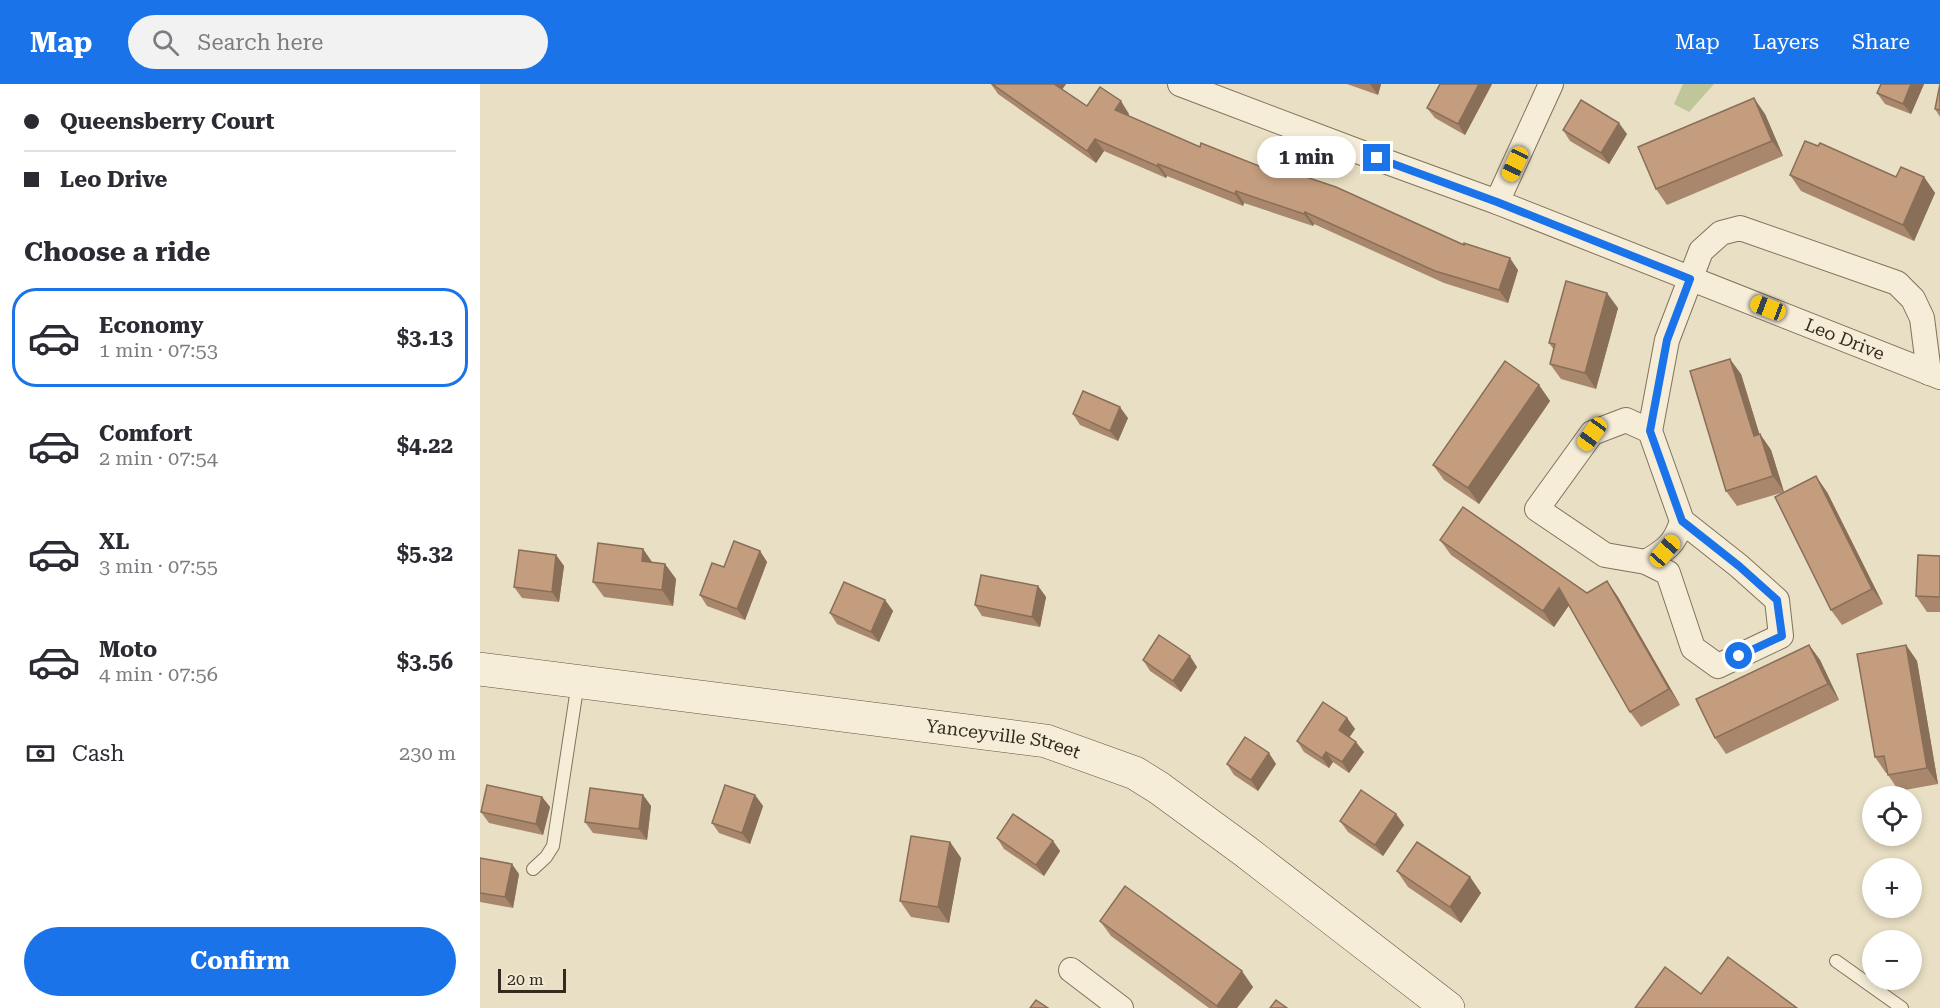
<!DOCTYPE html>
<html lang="en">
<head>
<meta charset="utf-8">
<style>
  :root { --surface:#fff; --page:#f2f2f3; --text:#2b2b33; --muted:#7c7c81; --line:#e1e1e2; --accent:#1a73e8 }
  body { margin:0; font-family:"Roboto Serif",serif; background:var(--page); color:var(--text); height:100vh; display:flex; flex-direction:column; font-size:22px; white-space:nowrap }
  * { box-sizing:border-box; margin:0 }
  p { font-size:20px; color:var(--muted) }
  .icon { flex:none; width:33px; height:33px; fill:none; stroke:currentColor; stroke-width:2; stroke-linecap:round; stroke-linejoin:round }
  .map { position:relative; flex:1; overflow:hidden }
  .sheet { display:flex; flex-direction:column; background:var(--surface); width:480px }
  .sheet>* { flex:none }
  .banner { display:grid; align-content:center; height:132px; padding:0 24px; background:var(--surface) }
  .buttons { position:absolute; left:1382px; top:702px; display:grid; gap:12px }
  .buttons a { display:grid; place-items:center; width:60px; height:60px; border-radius:50%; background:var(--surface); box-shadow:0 3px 9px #0003; font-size:30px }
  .scale { position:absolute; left:18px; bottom:15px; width:68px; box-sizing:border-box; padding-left:6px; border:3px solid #342a1f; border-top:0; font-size:16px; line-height:21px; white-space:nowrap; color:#342a1f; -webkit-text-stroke:4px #f1ead3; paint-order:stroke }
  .end { position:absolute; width:27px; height:27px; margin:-14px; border:8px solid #1a73e8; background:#fff; box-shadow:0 0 0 3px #fff }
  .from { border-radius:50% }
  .bubble { position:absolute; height:42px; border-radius:21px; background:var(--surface); box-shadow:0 3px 9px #0003; font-size:20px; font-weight:700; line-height:42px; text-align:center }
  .car { position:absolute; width:18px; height:36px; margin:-18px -9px; border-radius:8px; box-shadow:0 0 4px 2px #0007; background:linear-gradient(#f5c518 24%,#345 0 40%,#f5c518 0 76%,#345 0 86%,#f5c518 0) }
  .banner b { display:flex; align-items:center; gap:21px; height:57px; font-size:22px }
  .banner b+b { border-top:2px solid var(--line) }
  .banner i { width:15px; height:15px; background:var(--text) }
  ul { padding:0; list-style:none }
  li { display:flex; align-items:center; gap:18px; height:99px; margin:0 12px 9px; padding:0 12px; border:3px solid transparent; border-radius:24px }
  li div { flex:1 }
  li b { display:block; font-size:22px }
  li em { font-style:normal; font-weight:700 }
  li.current { border-color:var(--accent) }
  li>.icon { width:54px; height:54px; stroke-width:1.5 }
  h2 { padding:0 24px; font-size:27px; line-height:72px }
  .pay { display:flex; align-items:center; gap:15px; height:66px; padding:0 24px; font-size:22px }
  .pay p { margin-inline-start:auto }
  .cta { display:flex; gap:12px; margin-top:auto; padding:12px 24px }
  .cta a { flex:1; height:69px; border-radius:36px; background:var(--accent); color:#fff; font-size:24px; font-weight:700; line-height:69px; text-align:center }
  header { display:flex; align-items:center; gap:36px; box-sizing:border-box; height:84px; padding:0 30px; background:var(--accent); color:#fff }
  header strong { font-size:28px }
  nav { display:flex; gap:33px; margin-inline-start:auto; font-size:21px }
  .search { width:420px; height:54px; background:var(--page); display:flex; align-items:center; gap:15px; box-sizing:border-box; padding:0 21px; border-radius:33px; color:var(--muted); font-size:22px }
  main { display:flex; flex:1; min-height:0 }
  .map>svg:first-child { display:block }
</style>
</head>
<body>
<header>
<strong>Map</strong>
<div class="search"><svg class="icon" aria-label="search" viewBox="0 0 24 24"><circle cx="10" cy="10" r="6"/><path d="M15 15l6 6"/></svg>Search here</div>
<nav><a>Map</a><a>Layers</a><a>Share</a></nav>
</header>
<main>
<section class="sheet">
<div class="banner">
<b><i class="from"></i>Queensberry Court</b>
<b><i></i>Leo Drive</b>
</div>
<h2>Choose a ride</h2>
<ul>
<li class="current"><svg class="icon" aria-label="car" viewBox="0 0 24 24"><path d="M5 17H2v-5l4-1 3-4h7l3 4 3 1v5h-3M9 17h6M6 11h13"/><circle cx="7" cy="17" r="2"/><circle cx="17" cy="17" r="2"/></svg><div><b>Economy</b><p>1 min · 07:53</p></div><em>$3.13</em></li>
<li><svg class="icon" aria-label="car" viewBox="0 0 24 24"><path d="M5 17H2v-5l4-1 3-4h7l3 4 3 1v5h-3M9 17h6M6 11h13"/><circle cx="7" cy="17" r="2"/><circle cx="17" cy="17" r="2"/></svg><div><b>Comfort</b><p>2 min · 07:54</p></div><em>$4.22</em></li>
<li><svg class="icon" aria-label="car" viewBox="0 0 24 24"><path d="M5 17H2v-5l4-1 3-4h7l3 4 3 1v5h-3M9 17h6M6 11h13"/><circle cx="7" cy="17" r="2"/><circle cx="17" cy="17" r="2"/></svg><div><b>XL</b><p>3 min · 07:55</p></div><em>$5.32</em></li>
<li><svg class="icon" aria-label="car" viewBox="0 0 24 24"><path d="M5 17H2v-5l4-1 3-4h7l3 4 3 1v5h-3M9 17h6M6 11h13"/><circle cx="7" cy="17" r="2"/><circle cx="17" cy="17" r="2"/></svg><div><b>Moto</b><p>4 min · 07:56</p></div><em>$3.56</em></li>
</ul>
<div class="pay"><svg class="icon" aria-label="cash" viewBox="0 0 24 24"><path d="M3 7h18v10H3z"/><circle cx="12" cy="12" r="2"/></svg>Cash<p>230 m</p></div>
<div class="cta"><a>Confirm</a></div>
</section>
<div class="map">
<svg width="1460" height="924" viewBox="0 0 1460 924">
  <rect width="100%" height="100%" fill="#e9dfc4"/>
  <!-- green -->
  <polygon fill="#bfc699" points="1203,0 1234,0 1209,28 1194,20"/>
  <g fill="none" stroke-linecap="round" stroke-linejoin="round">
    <defs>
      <g id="lane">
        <polyline points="53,785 66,773 73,762 98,598"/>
        <polyline points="1356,877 1422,924"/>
      </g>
      <g id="street">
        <path id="s1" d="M700 0 877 67 1017 118 1460 293"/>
        <polyline points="1017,118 1071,0"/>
        <polyline points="1170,347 1146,336 1112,349 1057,425 1125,471 1166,478 1188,489 1213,564 1238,582 1301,552 1297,516 1259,482 1202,437 1170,347 1187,256 1221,167 1241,149 1260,144 1417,199 1433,215 1442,234 1449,289"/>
        <path d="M1166 478C1186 466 1195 460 1202 437"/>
        <polyline points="591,886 641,924"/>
      </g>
      <g id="secondary">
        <path id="s2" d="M0 585 566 657 655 689 679 704 765 767 968 924"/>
      </g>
    </defs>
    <!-- lane casing -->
    <use href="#lane" stroke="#82725d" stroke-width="14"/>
    <!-- street casing -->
    <use href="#street" stroke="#82725d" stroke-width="26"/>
    <!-- secondary casing -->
    <use href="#secondary" stroke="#645340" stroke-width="34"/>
    <!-- lane -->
    <use href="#lane" stroke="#f5edd7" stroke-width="12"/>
    <!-- street -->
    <use href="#street" stroke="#f5edd7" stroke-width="24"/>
    <!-- secondary -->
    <use href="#secondary" stroke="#f5edd7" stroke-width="33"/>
  </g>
  <!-- wall -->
  <g fill="#a9876c">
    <polygon points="511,0 586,0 582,5 607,22 649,30 648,32 720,63 1038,186 1028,219 964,199 834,140 833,142 764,119 763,122 687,92 686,94 624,67 616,79 518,10"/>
    <polygon points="867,0 901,0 898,11"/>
    <polygon points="960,0 1012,0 985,51 955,34 947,24"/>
    <polygon points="1401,0 1444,0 1431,30 1405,20 1397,9"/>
    <polygon points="1460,0 1460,33 1455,25"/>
    <polygon points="1285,30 1303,72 1187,121 1176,105"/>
    <polygon points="1083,46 1147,50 1129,80 1090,57"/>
    <polygon points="1310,91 1444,93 1455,109 1434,157 1321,107"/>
    <polygon points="1138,224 1116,305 1081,295 1070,280 1074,266 1069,259"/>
    <polygon points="1261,290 1279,350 1280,350 1291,366 1304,408 1257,422 1246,407"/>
    <polygon points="1059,301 1070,317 999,420 964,396 953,381"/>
    <polygon points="593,330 648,334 638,357 600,341"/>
    <polygon points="1347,408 1403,520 1362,541 1351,526"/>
    <polygon points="960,456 1107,509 1127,497 1138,513 1200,621 1161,643 1150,628 1089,521 1074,543 971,471"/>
    <polygon points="163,465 172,478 185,480 196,495 193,522 124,513 113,498"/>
    <polygon points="280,467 287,478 265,536 227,522 220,511 244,483"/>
    <polygon points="76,471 84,482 79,518 42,514 34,503"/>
    <polygon points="1460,472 1460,528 1447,528 1436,512"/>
    <polygon points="558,502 566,513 560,543 502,532 495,521"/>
    <polygon points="405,516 413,527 399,558 357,540 350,529"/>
    <polygon points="1329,561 1340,576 1359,616 1246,670 1235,654"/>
    <polygon points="1426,561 1437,577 1458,700 1419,707 1408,691 1407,689 1406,689 1395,673"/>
    <polygon points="663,576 717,583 701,608 670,587"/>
    <polygon points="867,634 875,645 869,653 884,668 869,689 853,678 849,684 824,668 817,657"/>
    <polygon points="747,680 796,680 778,707 754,691"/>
    <polygon points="163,711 171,722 167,756 113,749 105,738"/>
    <polygon points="275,711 283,722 270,760 239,749 232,739"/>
    <polygon points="62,713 70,723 63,751 9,739 1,728"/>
    <polygon points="916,730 924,741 903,772 868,748 860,737"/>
    <polygon points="517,754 573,757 580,767 564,792 524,765"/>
    <polygon points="470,758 481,774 469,839 431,833 420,817"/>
    <polygon points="0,774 39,790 33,824 0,818"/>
    <polygon points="917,787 990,793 1001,809 981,839 928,803"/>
    <polygon points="620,837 773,903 757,924 729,924 631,852"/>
  </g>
  <!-- shaded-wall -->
  <g fill="#896e58">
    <polygon points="572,0 586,0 579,10"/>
    <polygon points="890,0 901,0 898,11"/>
    <polygon points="999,0 1012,0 985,51 978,40"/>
    <polygon points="1431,0 1444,0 1431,30 1423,20"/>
    <polygon points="1274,14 1285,30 1303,72 1292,57"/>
    <polygon points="641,17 649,30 643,38 635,26"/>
    <polygon points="1139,39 1147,50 1129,80 1121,69"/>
    <polygon points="615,55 624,67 616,79 607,67"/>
    <polygon points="678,80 687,92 686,94 677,82"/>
    <polygon points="1444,93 1455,109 1434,157 1423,141"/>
    <polygon points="756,107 764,119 763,122 755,110"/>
    <polygon points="825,128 834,140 833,142 824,130"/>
    <polygon points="1030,174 1038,186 1028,219 1019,206"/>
    <polygon points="1127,209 1138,224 1116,305 1105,289"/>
    <polygon points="1250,275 1261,290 1285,368 1274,352"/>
    <polygon points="1059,301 1070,317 999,420 988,404"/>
    <polygon points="640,323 648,334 638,357 630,347"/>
    <polygon points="1280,350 1291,366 1304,408 1293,392"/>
    <polygon points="1336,392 1347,408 1403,520 1392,505"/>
    <polygon points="163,465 174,481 162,477"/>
    <polygon points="280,467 287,478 265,536 257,525"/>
    <polygon points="76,471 84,482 79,518 72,508"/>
    <polygon points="185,480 196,495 193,522 182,506"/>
    <polygon points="1127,497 1138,513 1200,621 1189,605"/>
    <polygon points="558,502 566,513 560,543 552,533"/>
    <polygon points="1079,504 1090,520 1074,543 1063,527"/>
    <polygon points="405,516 413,527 399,558 391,548"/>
    <polygon points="1329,561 1340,576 1359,616 1348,600"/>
    <polygon points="1426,561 1437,577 1458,700 1447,684"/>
    <polygon points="710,572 717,583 701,608 693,597"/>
    <polygon points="867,634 875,645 867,657 859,646"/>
    <polygon points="876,658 884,668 869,689 862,678"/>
    <polygon points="846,668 853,678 849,684 842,674"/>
    <polygon points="789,669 796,680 778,707 771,696"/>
    <polygon points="163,711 171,722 167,756 159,745"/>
    <polygon points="275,711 283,722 270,760 262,749"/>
    <polygon points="62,713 70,723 63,751 56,740"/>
    <polygon points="916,730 924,741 903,772 895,761"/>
    <polygon points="573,757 580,767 564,792 556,781"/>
    <polygon points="470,758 481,774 469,839 458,823"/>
    <polygon points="32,780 39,790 33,824 25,813"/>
    <polygon points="990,793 1001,809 981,839 970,823"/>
    <polygon points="762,887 773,903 757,924 738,924 737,922"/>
  </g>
  <!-- building -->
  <g fill="#c49d7e" stroke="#896e58" stroke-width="1.5">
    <polygon points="512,0 574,0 607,22 620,3 641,17 635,26 720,63 721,59 789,86 790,81 856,103 984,161 984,159 1030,174 1019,206 955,187 825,128 824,130 756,107 755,110 678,80 677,82 615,55 607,67"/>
    <polygon points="960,0 999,0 978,40 947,24"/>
    <polygon points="1401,0 1431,0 1423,20 1397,9"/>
    <polygon points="1460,0 1460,26 1455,25"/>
    <polygon points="1274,14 1292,57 1176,105 1158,63"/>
    <polygon points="1101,16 1139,39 1121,69 1083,46"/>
    <polygon points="1325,57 1338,62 1340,59 1416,93 1421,83 1444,93 1423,141 1310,91"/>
    <polygon points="1086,197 1127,209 1105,289 1070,280 1075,260 1069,259"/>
    <polygon points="1250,275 1274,352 1280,350 1293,392 1246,407 1210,287"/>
    <polygon points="1025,277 1059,301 988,404 953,381"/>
    <polygon points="603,307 640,323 630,347 593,330"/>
    <polygon points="1336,392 1392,505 1351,526 1295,413"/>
    <polygon points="983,423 1107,509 1127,497 1189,605 1150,628 1079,504 1063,527 960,456"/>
    <polygon points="254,457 280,467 257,525 220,511 232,479 244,483"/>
    <polygon points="118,459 163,465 162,477 185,480 182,506 113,498"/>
    <polygon points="39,466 76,471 72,508 34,503"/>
    <polygon points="1438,471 1460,472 1460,513 1436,512"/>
    <polygon points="501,491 558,502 552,533 495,521"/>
    <polygon points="364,498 405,516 391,548 350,529"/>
    <polygon points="679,551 710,572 693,597 663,576"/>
    <polygon points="1329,561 1348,600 1235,654 1216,615"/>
    <polygon points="1426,561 1447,684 1408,691 1404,672 1395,673 1377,570"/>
    <polygon points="843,618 867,634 859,646 876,658 862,678 846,668 842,674 817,657"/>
    <polygon points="765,653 789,669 771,696 747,680"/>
    <polygon points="7,701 62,713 56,740 1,728"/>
    <polygon points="245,701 275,711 262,749 232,739"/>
    <polygon points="110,704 163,711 159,745 105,738"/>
    <polygon points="881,706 916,730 895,761 860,737"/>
    <polygon points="533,730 573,757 556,781 517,754"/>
    <polygon points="431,752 470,758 458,823 420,817"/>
    <polygon points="937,758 990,793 970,823 917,787"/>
    <polygon points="0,774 32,780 25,813 0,809"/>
    <polygon points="645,802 762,887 737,922 620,837"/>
    <polygon points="1248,873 1317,924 1155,924 1185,883 1221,910"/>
    <polygon points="556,916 568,924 550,924"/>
    <polygon points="796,916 807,924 790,924"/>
  </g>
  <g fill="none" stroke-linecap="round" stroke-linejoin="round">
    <!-- route -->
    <polyline stroke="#1a73e8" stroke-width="8" points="897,74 1017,118 1210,195 1187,256 1170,347 1202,437 1259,482 1297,516 1302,552 1259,572"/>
  </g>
  <g text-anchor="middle" stroke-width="5" stroke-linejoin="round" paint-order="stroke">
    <!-- street labels -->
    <g font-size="18" fill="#342a1f" stroke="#f1ead3">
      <text dy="6" stroke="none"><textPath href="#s1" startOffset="712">Leo Drive</textPath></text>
      <text dy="6" stroke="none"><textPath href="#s2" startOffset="528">Yanceyville Street</textPath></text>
    </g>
  </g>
</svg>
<div class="buttons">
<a><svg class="icon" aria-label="locate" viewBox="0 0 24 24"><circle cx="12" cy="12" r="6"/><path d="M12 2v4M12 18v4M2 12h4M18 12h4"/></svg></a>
<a>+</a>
<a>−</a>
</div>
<div class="scale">20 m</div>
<i class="end from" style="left:1259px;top:572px"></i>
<i class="end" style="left:897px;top:74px"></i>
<div class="bubble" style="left:777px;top:52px;width:99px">1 min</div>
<i class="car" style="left:1035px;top:80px;rotate:205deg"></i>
<i class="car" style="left:1288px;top:224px;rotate:291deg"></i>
<i class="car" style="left:1112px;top:350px;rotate:216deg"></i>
<i class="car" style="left:1185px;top:467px;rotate:41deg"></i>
</div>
</main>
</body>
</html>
